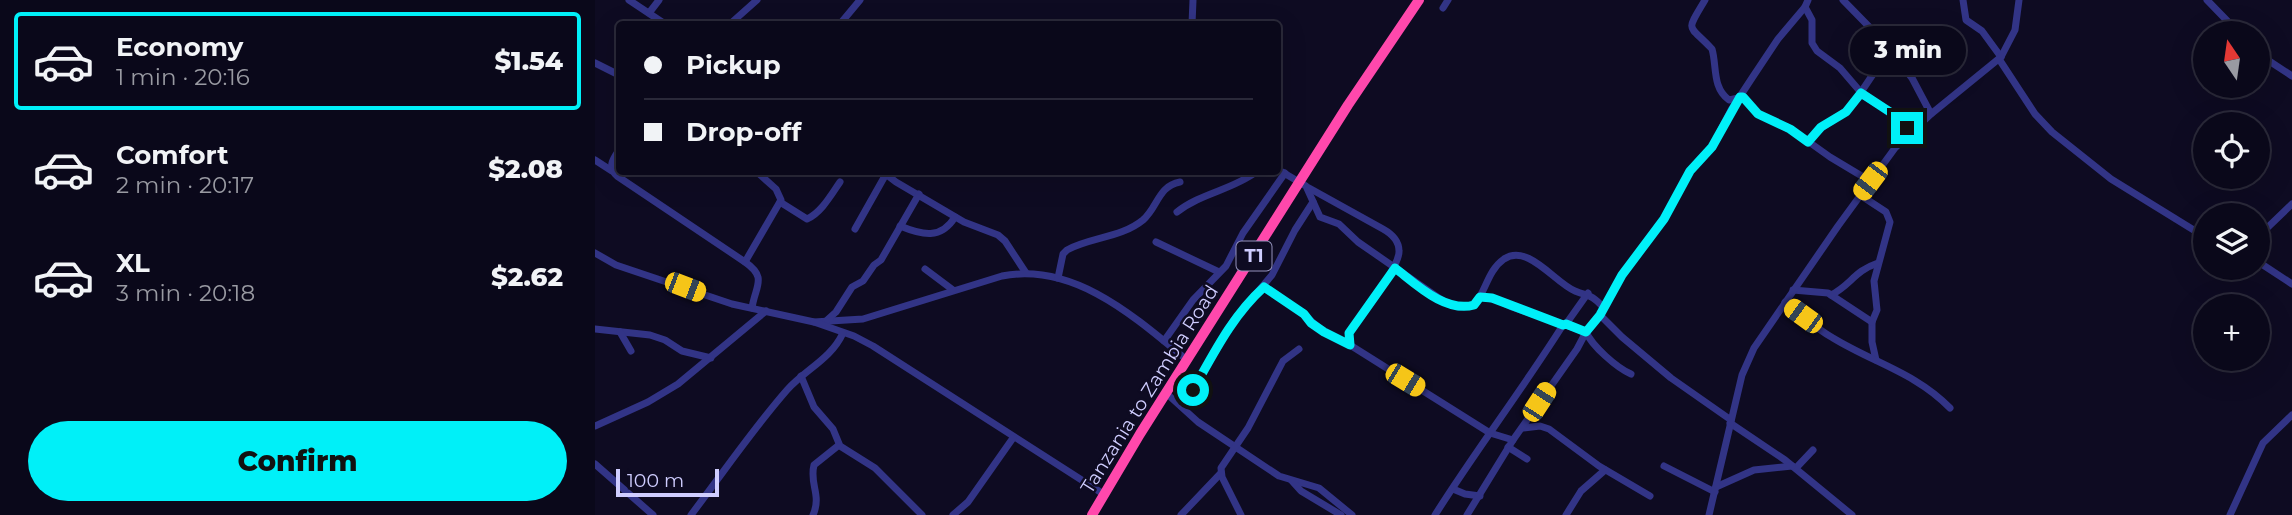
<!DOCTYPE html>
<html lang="en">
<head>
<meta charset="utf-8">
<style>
  :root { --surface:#0a081a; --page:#181627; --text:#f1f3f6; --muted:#999aa2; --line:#2a2939; --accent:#00f0f8 }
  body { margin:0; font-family:Montserrat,sans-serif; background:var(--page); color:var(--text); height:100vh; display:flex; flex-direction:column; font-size:26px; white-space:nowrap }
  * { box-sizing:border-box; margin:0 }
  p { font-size:23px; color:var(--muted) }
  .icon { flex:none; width:38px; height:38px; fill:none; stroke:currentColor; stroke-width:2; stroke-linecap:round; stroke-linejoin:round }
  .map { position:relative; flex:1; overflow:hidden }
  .details { display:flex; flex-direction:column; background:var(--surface); width:595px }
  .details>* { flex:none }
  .top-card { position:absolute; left:21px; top:21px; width:665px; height:154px; border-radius:7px; box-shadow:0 7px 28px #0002,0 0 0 2px var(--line); display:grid; align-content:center; height:154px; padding:0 28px; background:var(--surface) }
  .needle { width:46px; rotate:347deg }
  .controls { position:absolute; left:1598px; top:21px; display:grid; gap:14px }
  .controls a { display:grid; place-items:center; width:77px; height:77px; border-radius:50%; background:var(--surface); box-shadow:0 7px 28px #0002,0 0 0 2px var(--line); font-size:35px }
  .scale { position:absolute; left:21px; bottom:18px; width:103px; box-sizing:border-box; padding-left:7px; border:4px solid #cfcdff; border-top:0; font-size:19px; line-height:24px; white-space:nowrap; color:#cfcdff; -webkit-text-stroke:5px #0e0b22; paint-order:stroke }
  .end { position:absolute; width:32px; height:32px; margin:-16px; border:9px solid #00f0f8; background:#111; box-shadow:0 0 0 4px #111 }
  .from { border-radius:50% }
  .bubble { position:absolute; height:49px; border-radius:24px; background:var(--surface); box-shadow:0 7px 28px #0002,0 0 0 2px var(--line); font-size:23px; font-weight:800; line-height:49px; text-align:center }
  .car { position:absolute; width:21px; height:42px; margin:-21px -10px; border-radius:9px; box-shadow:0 0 5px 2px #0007; background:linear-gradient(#f5c518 24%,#345 0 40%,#f5c518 0 76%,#345 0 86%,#f5c518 0) }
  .top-card b { display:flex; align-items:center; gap:24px; height:66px; font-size:26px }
  .top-card b+b { border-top:2px solid var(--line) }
  .top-card i { width:18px; height:18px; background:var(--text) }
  ul { padding:12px 0 0; list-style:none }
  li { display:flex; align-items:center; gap:21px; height:98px; margin:0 14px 10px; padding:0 14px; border:4px solid transparent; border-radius:7px }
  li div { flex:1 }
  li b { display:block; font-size:26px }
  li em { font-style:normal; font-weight:800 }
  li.on { border-color:var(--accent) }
  li>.icon { width:63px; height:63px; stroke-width:1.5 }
  .primary-button { display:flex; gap:14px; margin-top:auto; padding:14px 28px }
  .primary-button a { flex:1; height:80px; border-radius:42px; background:var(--accent); color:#111; font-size:28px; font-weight:800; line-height:80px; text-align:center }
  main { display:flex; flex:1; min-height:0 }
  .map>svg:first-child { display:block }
</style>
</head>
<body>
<main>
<section class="details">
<ul>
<li class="on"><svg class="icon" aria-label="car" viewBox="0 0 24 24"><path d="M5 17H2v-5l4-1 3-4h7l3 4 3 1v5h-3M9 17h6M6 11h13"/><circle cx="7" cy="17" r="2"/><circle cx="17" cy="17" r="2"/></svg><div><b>Economy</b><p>1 min · 20:16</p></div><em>$1.54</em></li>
<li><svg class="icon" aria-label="car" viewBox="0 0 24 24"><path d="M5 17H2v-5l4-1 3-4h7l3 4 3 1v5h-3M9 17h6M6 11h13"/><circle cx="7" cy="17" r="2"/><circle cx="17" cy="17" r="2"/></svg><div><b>Comfort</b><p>2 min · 20:17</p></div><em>$2.08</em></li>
<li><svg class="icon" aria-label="car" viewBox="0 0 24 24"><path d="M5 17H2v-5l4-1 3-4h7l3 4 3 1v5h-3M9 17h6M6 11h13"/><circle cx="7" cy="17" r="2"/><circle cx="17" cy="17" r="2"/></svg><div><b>XL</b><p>3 min · 20:18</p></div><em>$2.62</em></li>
</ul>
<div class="primary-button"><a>Confirm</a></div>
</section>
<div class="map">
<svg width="1697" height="515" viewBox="0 0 1697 515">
  <rect width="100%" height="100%" fill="#0e0b22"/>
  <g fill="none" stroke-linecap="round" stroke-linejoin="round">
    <!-- minor -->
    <g stroke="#323486" stroke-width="7">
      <polyline points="34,0 70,24"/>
      <path d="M1110 0C1090 34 1093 23 1117 49 1122 66 1117 88 1134 100L1148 97 1163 114 1200 132 1235 157 1275 181"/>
      <polyline points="1248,0 1289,42 1317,78 1336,114"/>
      <polyline points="1368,0 1371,20 1387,31 1406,57"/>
      <polyline points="1612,0 1644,33"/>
      <polyline points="1210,7 1217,20 1217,43 1222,51 1245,68 1269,96 1295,112 1317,131"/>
      <polyline points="848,8 853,0"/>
      <polyline points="54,13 64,0"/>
      <polyline points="135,24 162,0"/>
      <polyline points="245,24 265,0"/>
      <polyline points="597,24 598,0"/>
      <polyline points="1662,53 1697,76"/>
      <polyline points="1404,59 1440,114 1457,132 1516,179 1610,237"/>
      <polyline points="0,63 24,75"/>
      <path d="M1213 142C1225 124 1244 120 1258 104L1295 49"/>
      <path d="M24 150C18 159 12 167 22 176L150 262C173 278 160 286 157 308"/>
      <polyline points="0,160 17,171"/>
      <path d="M682 169 711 186 725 217 744 224 763 242 848 301 864 307 879 305C891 292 892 271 909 259 933 243 960 283 980 291 994 297 995 293 1008 307"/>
      <polyline points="288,172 301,182 369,222 403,235 410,241 431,273"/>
      <path d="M714 188 788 229C797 234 804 241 804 251 805 267 765 318 754 333L755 345 895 433 918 440"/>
      <polyline points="1265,195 1291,212 1295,222 1279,281 1282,310 1277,322 1277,342 1281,360"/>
      <path d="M185 202 212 219C226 213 236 195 245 182"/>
      <path d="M582 212C606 193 637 190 661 172"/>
      <path d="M305 226C327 235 346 240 360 217"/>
      <polyline points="260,229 291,174"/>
      <polyline points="561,242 624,272"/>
      <polyline points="1662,245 1671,229 1697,204"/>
      <path d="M0 253 21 265 137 304 219 322 268 319 407 276C479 262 540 317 592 360"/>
      <polyline points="1662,261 1697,284"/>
      <polyline points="150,262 186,200 181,189 162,172"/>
      <polyline points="330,269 358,290"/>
      <path d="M463 278 468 254 472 250C496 237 526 238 548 220 563 207 563 186 585 182"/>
      <polyline points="669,287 703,310 729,332 754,345"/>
      <polyline points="1198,290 1233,293 1277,322"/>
      <path d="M1236 295C1256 285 1259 271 1283 263"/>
      <path d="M885 297 903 300 917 307 991 332C997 346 1022 368 1036 374"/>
      <path d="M1190 302C1206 314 1220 328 1238 338 1279 363 1321 373 1355 408"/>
      <polyline points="1005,315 1027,337 1076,378 1136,420"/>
      <polyline points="231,321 241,312 257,287 268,281 279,265 286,260 324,194"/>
      <polyline points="219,322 259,336 278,346 510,495"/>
      <polyline points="971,324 993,293"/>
      <polyline points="0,329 55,335 70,340 87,351 116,358"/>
      <polyline points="25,332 36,351"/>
      <polyline points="569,341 598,300 631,266 648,233 690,173"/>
      <polyline points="206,376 219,407 238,429 245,446 280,468 327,515"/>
      <polyline points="571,393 603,422 684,476 724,488 757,515"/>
      <polyline points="586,406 598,390 638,321 677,275 700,230 718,202"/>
      <polyline points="1135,423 1190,460 1257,515"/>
      <polyline points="0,426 53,402 83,384 171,311"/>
      <polyline points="928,428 945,426 954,429 1004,466 1055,496"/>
      <polyline points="913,447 932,459"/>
      <polyline points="0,464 58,515"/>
      <polyline points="1069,466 1120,492"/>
      <polyline points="1201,468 1218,450"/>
      <polyline points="697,481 706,491 746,515"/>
      <polyline points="1121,487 1159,470 1197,466"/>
      <polyline points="858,489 870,494 885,496"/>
      <path d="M96 515C128 473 157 430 192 390 211 369 236 359 248 333"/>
      <path d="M218 515C227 495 214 484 219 465L244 445"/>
      <polyline points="358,515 373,502 418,438"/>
      <polyline points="586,515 626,473"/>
      <polyline points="646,515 627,477 626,468 653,428 688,361 704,349"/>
      <path d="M840 515C881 450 927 390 968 325"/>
      <polyline points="872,515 918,440 982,349 991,332 1005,315 1027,275 1069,219 1095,171 1117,147 1136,110 1157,78 1183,39 1210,7 1213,0"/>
      <polyline points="971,515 986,491 1010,470"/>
      <polyline points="1114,515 1147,375 1159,348 1243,226 1300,148 1336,114 1406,57 1420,30 1424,0"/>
      <polyline points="1635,515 1668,443 1697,415"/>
    </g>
    <!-- highway -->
    <polyline stroke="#ff48ac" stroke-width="10" points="497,515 545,434 753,105 824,0"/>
  </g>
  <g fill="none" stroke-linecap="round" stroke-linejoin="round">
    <!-- route -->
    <path stroke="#00f0f8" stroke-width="9" d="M598 390C619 353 637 316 669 287L709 314 716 323 729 332 755 345 754 333 800 268C821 284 850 313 879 305L885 297 897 298 968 325 971 324 991 332 1005 315 1027 275 1069 219 1095 171 1117 147 1145 97H1148L1163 114 1195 129 1213 142 1226 127 1251 112 1266 93 1295 112 1312 128"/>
  </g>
  <g text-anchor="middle" stroke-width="5" stroke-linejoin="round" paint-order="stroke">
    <!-- shield labels -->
    <rect fill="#0e0b22" stroke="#9593bd" stroke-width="2" x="641.5" y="241.5" width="35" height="29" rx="5"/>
    <g font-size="18" font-weight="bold" fill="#cfcdff">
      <text x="659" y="262">T1</text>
    </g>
    <!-- street labels -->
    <g font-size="19" fill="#cfcdff" stroke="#0e0b22">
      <text transform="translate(554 389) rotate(-58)" y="7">Tanzania to Zambia Road</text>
    </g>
  </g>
</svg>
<div class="controls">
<a><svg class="needle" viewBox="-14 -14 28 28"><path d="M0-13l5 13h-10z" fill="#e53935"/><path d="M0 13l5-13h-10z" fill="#999aa2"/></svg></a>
<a><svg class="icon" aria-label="locate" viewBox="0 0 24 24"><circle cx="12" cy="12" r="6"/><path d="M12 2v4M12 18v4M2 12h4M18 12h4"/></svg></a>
<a><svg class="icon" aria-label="layers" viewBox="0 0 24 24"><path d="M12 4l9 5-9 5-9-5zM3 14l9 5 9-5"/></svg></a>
<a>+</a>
</div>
<div class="scale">100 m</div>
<i class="end from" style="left:598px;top:390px"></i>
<i class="end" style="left:1312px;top:128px"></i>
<div class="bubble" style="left:1255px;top:26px;width:116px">3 min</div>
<i class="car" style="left:1275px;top:181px;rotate:217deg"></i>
<i class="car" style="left:90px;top:287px;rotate:111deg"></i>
<i class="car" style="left:1208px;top:316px;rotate:306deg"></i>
<i class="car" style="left:810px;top:380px;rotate:121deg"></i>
<i class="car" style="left:944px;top:402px;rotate:33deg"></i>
<div class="top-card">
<b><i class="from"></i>Pickup</b>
<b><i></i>Drop-off</b>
</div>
</div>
</main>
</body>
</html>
